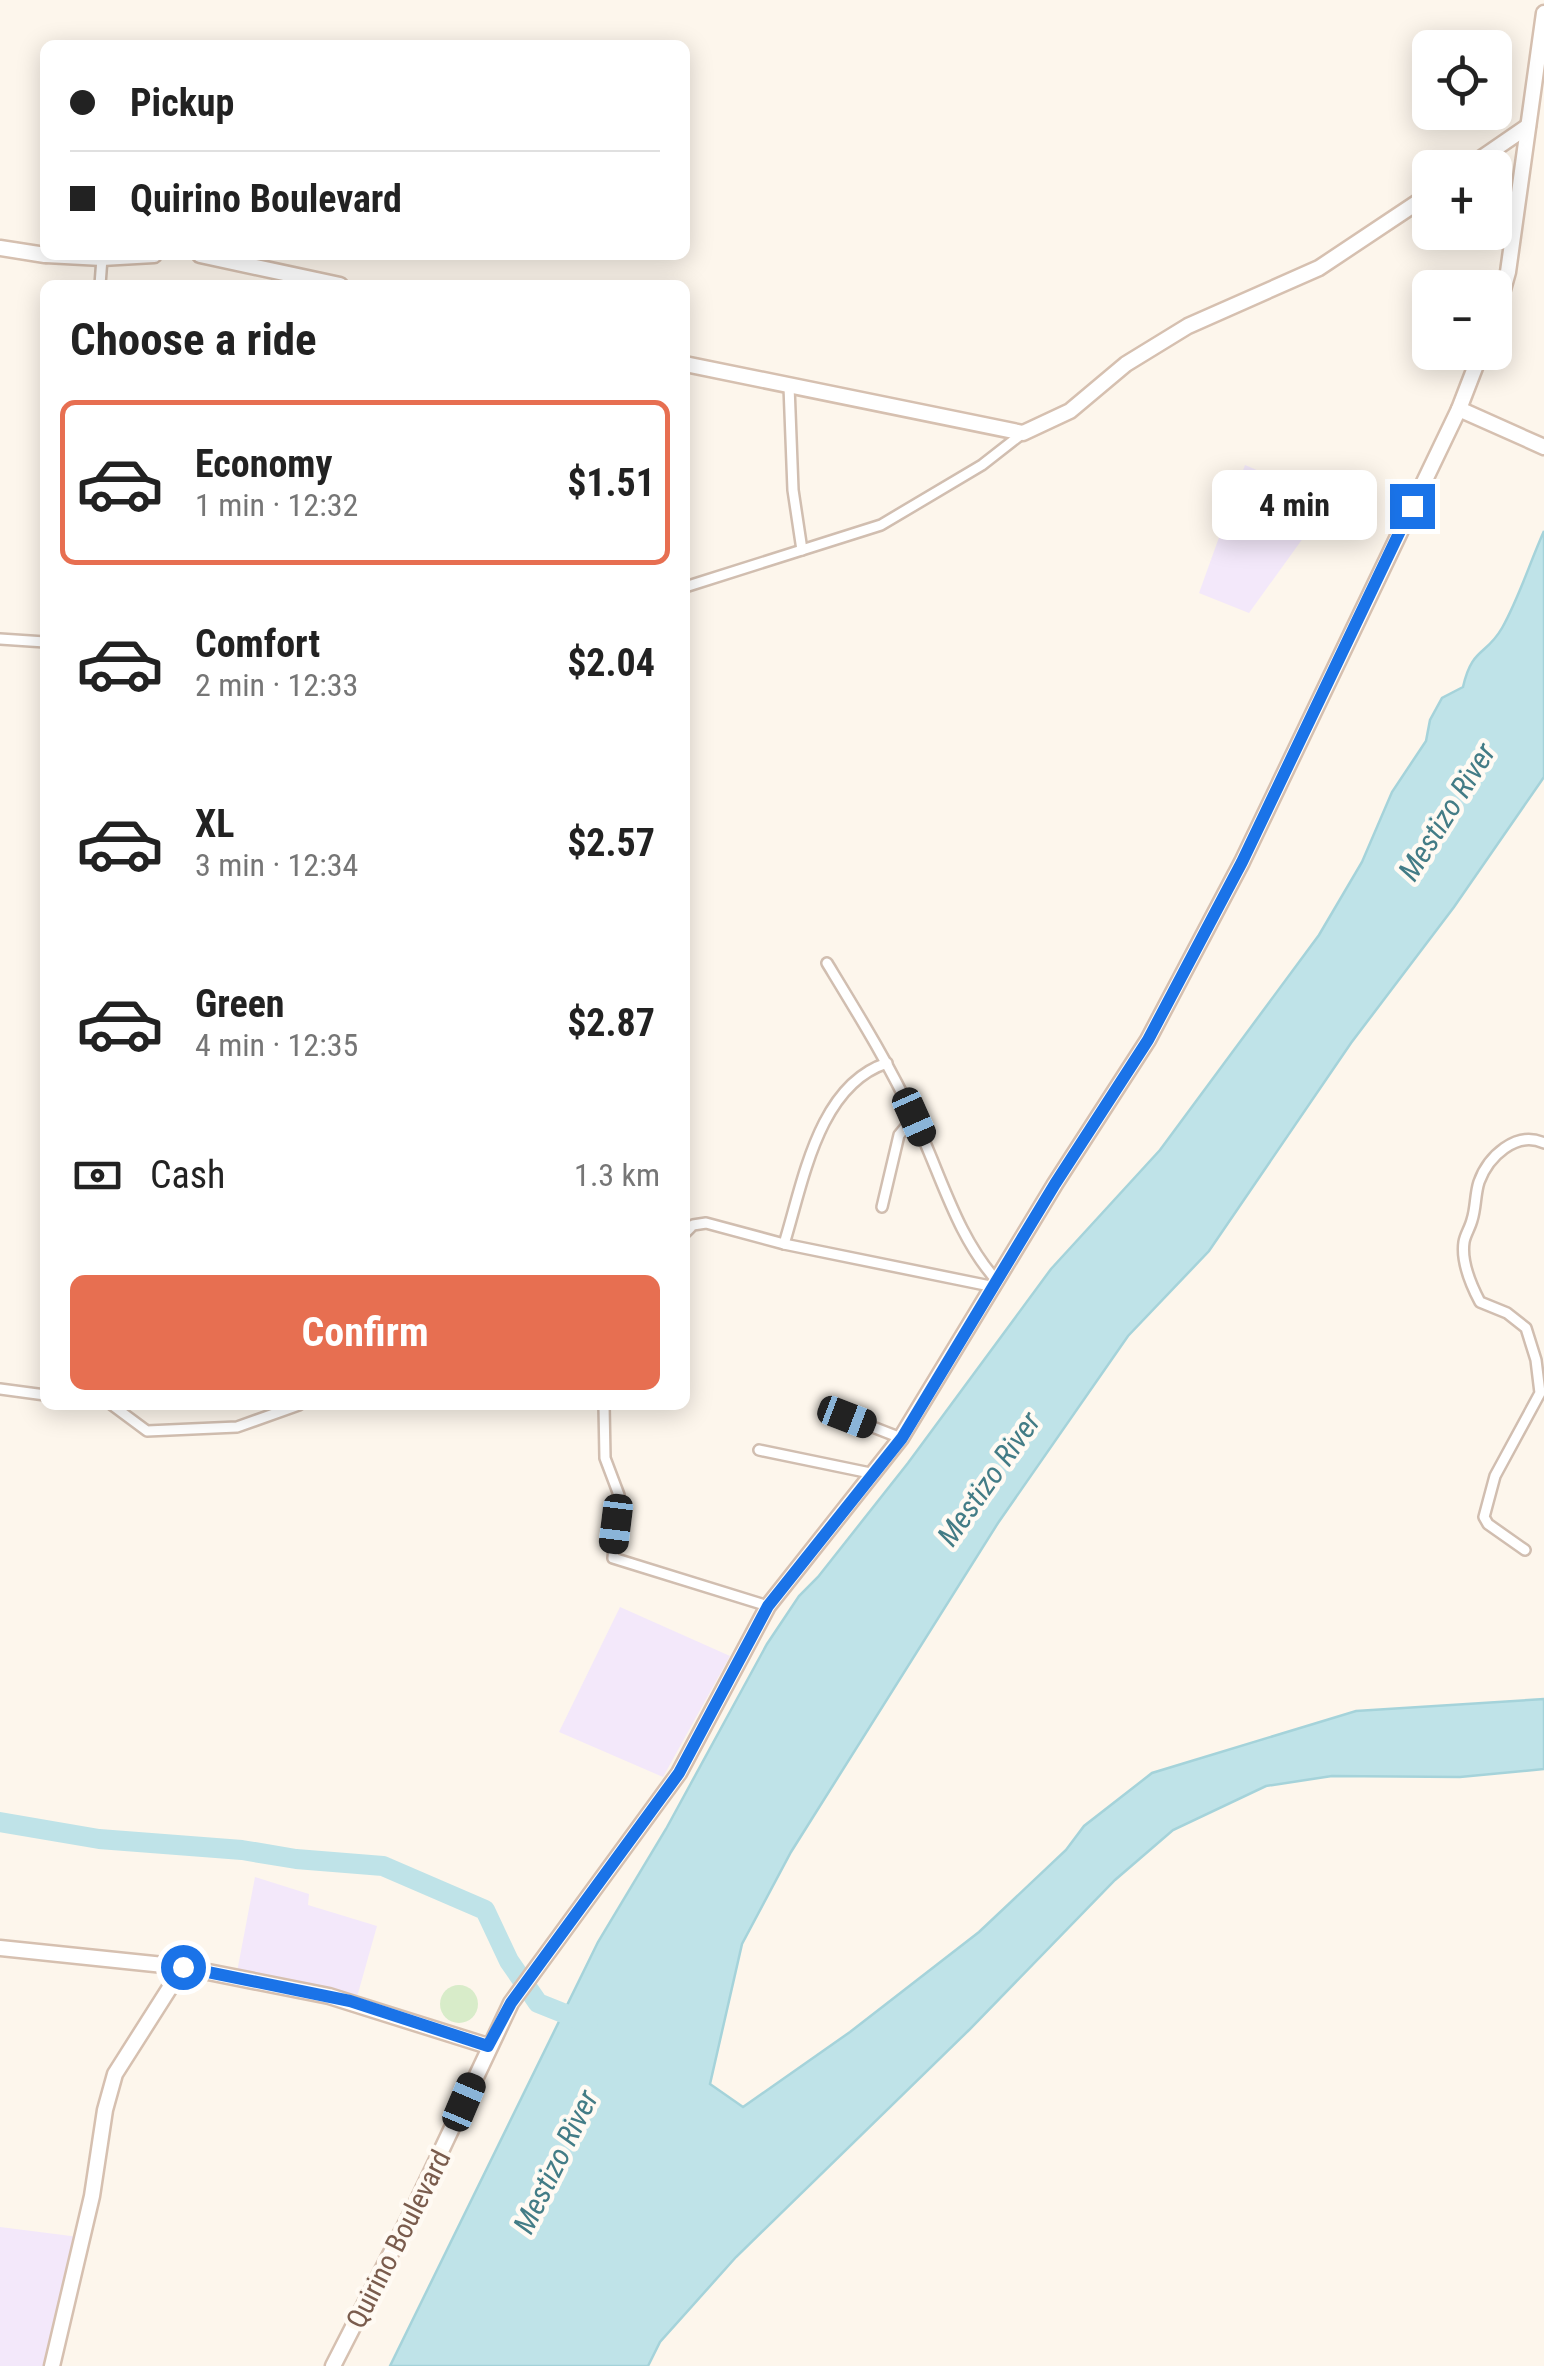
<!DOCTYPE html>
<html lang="en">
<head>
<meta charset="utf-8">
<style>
  :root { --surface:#fff; --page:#f2f2f2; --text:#222; --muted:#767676; --line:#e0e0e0; --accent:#e76f51 }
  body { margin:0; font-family:"Roboto Condensed",sans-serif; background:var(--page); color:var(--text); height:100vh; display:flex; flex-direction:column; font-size:38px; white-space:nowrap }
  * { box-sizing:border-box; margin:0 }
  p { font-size:32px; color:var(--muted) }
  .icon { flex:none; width:55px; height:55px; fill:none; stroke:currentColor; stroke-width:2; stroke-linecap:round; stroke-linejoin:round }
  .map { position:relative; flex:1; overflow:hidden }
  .panel { position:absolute; left:40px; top:280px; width:650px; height:1130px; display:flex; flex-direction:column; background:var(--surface); border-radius:15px; box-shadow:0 5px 25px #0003 }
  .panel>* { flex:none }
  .guide { position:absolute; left:40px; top:40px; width:650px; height:220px; border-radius:15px; box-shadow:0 5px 25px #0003; display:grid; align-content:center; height:220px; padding:0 30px; background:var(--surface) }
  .tools { position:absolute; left:1412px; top:30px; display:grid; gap:20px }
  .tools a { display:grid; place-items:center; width:100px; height:100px; border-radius:15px; background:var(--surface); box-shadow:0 5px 25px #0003; font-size:50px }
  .end { position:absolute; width:45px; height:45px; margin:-22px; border:12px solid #1a73e8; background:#fff; box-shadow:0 0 0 5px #fff }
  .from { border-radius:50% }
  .bubble { position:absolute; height:70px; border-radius:15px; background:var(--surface); box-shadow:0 5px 25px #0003; font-size:32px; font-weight:700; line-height:70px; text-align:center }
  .car { position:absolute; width:30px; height:60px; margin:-30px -15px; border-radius:12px; box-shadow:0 0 8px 2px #0007; background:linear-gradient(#222 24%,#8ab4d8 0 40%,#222 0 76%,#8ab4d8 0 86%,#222 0) }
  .guide b { display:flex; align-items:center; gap:35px; height:95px; font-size:38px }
  .guide b+b { border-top:2px solid var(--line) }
  .guide i { width:25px; height:25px; background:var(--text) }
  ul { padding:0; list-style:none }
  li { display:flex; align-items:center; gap:30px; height:165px; margin:0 20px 15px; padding:0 10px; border:5px solid transparent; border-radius:15px }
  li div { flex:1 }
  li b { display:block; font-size:38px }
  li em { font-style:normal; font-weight:700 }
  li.selected { border-color:var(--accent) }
  li>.icon { width:90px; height:90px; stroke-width:1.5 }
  h2 { padding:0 30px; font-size:45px; line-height:120px }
  .pay { display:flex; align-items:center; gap:25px; height:110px; padding:0 30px; font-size:38px }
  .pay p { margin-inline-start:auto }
  .primary-button { display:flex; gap:20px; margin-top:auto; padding:20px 30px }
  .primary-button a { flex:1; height:115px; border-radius:15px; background:var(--accent); color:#fff; font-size:40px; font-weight:700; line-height:115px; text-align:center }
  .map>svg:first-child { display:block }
</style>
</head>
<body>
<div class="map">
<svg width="1544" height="2366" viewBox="0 0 1544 2366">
  <rect width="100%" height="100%" fill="#fdf6ec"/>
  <!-- education -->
  <g fill="#f3e8fa">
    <polygon points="1245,465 1316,495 1306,534 1249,613 1199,593"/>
    <polygon points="620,1607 730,1656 663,1777 559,1732"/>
    <polygon points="255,1877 309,1894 308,1905 377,1926 357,1997 237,1972"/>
    <polygon points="0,2227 79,2237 50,2366 0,2366"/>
  </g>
  <!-- green -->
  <circle fill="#d8ecc9" cx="459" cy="2004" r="19"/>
  <!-- water -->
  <path fill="#bfe3e8" stroke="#a5d3da" stroke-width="2.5" d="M1544 531V777L1454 907 1351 1043 1209 1251 1128 1336 998 1523 791 1852 742 1944 710 2084 743 2107 850 2032 979 1932 1066 1850 1084 1826 1152 1773 1356 1711 1544 1699V1769L1460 1777 1332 1776 1266 1786 1173 1830 1115 1880 969 2030 736 2257 660 2342 648 2366H390L598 1942 666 1829 767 1644 799 1596 818 1577 908 1463 1051 1269 1160 1150 1319 935 1362 862 1392 792 1426 741 1430 720 1442 698 1463 687C1472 647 1486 656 1502 628 1519 598 1530 562 1544 531Z"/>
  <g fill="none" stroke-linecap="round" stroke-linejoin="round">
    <!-- river -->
    <polyline stroke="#bfe3e8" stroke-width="20" points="0,1822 99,1839 242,1850 296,1859 383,1866 485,1910 509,1961 538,2003 588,2023"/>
    <defs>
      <g id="street">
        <polyline points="100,285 102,258"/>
        <polyline points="789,386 793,490 802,550"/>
        <polyline points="685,587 881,525 982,465 1023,433"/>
        <polyline points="0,639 45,642"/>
        <path d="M827 963C858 1014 889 1064 914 1118 941 1174 956 1236 998 1282"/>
        <polyline points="882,1207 899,1135 914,1117"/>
        <polyline points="685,1233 693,1225 706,1223 784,1244 995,1287"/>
        <path d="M784 1244C803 1183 818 1085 887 1063"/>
        <polyline points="0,1389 45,1395"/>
        <polyline points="112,1405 147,1431 237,1427 299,1405"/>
        <polyline points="604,1405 605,1458 619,1495 613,1558 768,1606"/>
        <polyline points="847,1417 901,1438"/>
        <polyline points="759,1450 875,1474"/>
        <path d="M1525 1550 1488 1524 1484 1517 1495 1476 1540 1393 1536 1360 1526 1328 1507 1313 1480 1302C1471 1285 1461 1262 1464 1242 1465 1235 1470 1228 1472 1220 1476 1208 1475 1194 1479 1182 1488 1157 1516 1130 1544 1143"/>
      </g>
      <g id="secondary">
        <polyline points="1467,168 1528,126"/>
        <polyline points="0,248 45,255"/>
        <polyline points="46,255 102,258 154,255"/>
        <polyline points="200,255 340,285"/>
        <polyline points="1495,318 1508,272 1544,13"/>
        <polyline points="685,364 1023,433 1070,411 1126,364 1188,326 1319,268 1430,194"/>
        <polyline points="1459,409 1544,447"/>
        <polyline points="0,1948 183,1967 329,1996 488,2046"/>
        <polyline points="52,2366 92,2196 105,2110 115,2074 183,1967"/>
        <polyline points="333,2366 416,2204 511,2003 679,1773 768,1606 901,1438 1055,1184 1148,1040 1242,862 1459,409 1481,352"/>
      </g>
    </defs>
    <!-- street casing -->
    <use href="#street" stroke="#d1beb0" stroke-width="14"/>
    <!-- secondary casing -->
    <use href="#secondary" stroke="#d6c0b0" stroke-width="19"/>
    <!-- street -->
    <use href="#street" stroke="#fff" stroke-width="9"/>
    <!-- secondary -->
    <use href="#secondary" stroke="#fff" stroke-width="14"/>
  </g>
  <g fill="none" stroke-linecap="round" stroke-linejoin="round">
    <!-- route -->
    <polyline stroke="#1a73e8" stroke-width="12" points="183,1967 350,2001 488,2046 511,2003 679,1773 768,1606 902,1438 1055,1184 1148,1040 1242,862 1412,506"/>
  </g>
  <g text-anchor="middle" stroke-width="9" stroke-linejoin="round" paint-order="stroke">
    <!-- street labels -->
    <g font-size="28" fill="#7a5c4d" stroke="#fffaf3">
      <text transform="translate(398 2239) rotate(-63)" y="10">Quirino Boulevard</text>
    </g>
    <!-- water labels -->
    <g font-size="30" font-style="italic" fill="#437c86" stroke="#fffaf3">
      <text transform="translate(1447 812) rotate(-58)" y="10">Mestizo River</text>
      <text transform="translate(989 1479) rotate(-55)" y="10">Mestizo River</text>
      <text transform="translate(556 2162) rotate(-64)" y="10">Mestizo River</text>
    </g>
  </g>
</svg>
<div class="tools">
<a><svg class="icon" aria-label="locate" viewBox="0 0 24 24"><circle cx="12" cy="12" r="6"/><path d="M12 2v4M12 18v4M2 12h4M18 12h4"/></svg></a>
<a>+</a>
<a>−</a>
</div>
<i class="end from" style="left:183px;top:1967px"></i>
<i class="end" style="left:1412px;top:506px"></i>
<div class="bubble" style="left:1212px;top:470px;width:165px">4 min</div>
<i class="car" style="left:914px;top:1117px;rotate:156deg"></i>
<i class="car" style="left:847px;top:1417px;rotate:111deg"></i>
<i class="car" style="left:616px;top:1524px;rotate:187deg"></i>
<i class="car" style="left:464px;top:2102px;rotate:23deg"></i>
<div class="guide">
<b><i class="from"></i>Pickup</b>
<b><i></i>Quirino Boulevard</b>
</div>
<section class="panel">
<h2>Choose a ride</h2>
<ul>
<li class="selected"><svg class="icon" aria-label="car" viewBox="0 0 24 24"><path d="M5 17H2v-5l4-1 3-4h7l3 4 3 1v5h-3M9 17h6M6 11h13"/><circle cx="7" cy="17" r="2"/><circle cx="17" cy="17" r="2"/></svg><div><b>Economy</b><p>1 min · 12:32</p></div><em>$1.51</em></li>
<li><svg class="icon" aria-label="car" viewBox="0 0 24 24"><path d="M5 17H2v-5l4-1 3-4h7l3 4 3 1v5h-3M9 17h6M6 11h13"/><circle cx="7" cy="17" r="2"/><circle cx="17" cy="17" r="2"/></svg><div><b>Comfort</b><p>2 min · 12:33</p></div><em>$2.04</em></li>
<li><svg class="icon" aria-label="car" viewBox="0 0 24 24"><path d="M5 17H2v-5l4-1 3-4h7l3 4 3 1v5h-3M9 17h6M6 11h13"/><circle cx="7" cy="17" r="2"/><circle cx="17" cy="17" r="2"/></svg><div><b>XL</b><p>3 min · 12:34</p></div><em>$2.57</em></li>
<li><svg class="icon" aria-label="car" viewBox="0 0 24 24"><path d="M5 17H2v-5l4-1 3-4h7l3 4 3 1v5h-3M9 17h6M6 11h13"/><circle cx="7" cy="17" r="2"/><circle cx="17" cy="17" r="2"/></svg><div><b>Green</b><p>4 min · 12:35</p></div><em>$2.87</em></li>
</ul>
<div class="pay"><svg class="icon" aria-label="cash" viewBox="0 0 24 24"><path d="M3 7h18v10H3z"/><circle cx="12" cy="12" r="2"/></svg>Cash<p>1.3 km</p></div>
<div class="primary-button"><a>Confirm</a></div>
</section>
</div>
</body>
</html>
